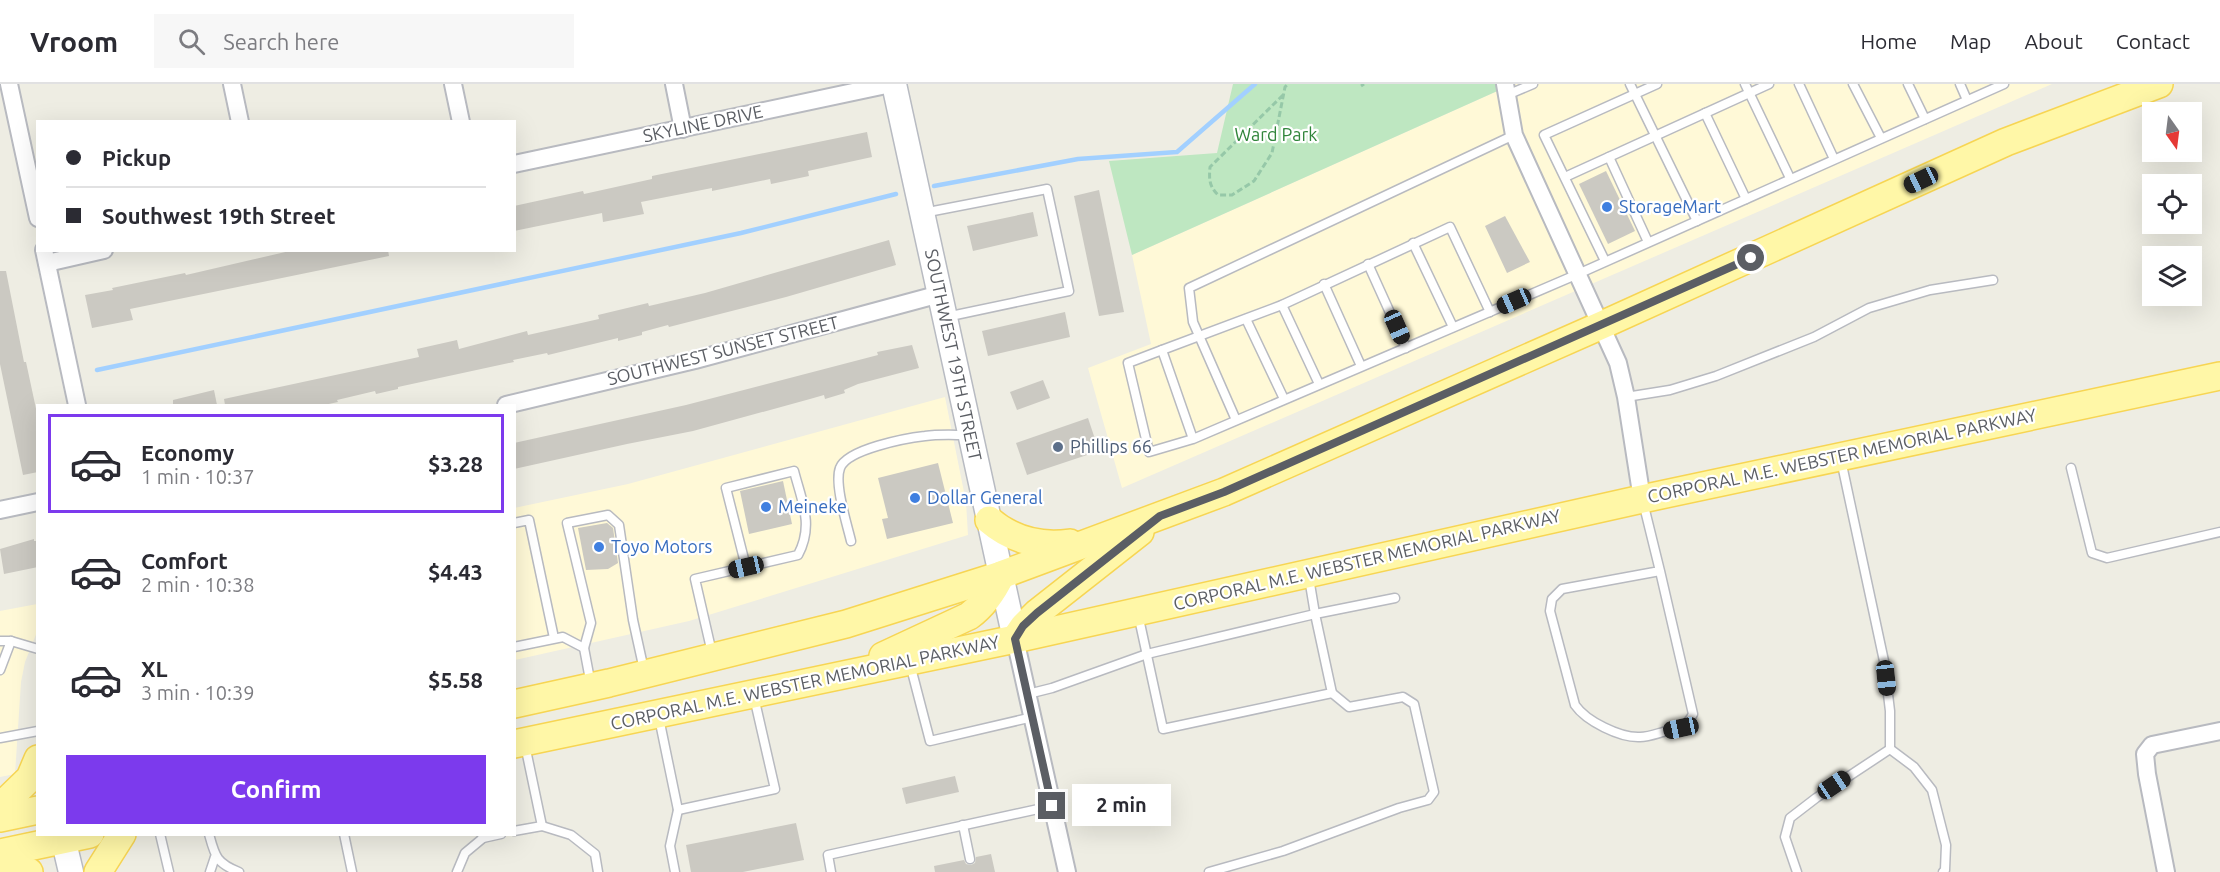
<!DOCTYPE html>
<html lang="en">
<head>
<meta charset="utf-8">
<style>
  :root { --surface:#fff; --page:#f7f7f7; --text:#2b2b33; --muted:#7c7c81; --line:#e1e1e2; --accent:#7c3aed }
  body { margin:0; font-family:Ubuntu,sans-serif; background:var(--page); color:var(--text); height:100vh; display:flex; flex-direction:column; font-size:22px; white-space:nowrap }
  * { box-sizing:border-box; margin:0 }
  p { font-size:20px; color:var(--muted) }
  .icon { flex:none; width:33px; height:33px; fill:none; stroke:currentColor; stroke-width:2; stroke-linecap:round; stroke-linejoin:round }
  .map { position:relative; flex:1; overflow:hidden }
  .panel { position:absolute; left:36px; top:320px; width:480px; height:432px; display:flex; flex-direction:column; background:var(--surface); border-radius:0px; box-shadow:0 6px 24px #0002 }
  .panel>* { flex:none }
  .guide { position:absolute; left:36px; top:36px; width:480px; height:132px; border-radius:0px; box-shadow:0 6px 24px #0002; display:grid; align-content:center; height:132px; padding:0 30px; background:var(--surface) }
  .needle { width:39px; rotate:166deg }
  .controls { position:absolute; left:2142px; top:18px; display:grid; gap:12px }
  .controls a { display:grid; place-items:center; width:60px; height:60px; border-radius:0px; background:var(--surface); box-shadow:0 6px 24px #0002; font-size:30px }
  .end { position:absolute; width:27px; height:27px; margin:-14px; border:8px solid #5b5e64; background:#fff; box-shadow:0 0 0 3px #fff }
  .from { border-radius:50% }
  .bubble { position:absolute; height:42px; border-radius:0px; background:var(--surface); box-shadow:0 6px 24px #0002; font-size:20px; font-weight:600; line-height:42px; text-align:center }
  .car { position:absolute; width:18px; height:36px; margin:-18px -9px; border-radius:8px; box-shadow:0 0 4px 2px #0007; background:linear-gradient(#222 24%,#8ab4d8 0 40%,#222 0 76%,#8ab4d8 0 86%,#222 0) }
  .guide b { display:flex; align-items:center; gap:21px; height:57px; font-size:22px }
  .guide b+b { border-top:2px solid var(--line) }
  .guide i { width:15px; height:15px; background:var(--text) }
  ul { padding:10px 0 0; list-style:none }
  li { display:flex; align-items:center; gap:18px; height:99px; margin:0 12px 9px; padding:0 18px; border:3px solid transparent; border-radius:0px }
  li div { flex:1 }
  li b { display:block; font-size:22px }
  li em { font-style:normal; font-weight:600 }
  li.on { border-color:var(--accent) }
  li>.icon { width:54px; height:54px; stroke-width:1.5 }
  .primary-button { display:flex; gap:12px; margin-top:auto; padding:12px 30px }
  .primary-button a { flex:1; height:69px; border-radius:0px; background:var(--accent); color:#fff; font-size:24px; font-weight:600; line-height:69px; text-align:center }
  header { display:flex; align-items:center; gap:36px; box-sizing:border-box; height:84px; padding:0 30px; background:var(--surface); border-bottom:2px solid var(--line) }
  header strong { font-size:28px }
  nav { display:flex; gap:33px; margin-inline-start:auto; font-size:21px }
  .search { width:420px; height:54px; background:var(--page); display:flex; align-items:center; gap:15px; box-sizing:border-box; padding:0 21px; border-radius:0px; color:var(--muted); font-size:22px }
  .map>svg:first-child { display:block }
</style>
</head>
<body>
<header>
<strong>Vroom</strong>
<div class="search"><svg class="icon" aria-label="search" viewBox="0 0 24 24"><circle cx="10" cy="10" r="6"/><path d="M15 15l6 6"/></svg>Search here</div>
<nav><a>Home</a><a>Map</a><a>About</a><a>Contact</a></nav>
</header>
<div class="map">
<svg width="2220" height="788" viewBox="0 0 2220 788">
  <rect width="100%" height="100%" fill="#eeede3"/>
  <!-- commercial -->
  <g fill="#fff9d7">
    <polygon points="1513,0 2052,0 1122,404 1088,284 1151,260 1132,171"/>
    <polygon points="945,313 966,418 968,451 689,537 515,576 514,424 628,400"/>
    <polygon points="37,520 37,548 25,578 21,598 15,690 0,693 0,527"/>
  </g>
  <!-- green -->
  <polygon fill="#bee7c1" points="1233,0 1513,0 1132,171 1109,77 1217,69"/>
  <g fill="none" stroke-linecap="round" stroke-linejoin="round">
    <!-- stream -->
    <g stroke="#a2d0ff" stroke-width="4.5">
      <polyline points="934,102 1078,75 1177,68 1255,0"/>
      <polyline points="97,286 741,149 896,110"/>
    </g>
  </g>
  <!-- building -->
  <g fill="#cbc9c2">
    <polygon points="867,48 872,73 808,87 809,92 771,100 770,95 712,107 712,104 641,118 644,130 603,138 602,129 514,147 514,122 583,107 584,110 652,95 652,92"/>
    <polygon points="1606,87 1635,147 1608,160 1579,100"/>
    <polygon points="1099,106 1124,228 1099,232 1074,112"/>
    <polygon points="1033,128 1038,152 973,167 967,142"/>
    <polygon points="1505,132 1530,178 1507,189 1485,142"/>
    <polygon points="889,156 896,181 786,213 669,243 668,241 642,248 642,251 618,257 618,254 548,271 547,269 513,276 514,278 398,303 398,305 376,310 375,307 337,316 338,318 324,321 225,321 224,315 419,273 417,265 457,256 459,265 527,247 528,251 599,235 598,231 648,219 649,222 705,209"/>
    <polygon points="294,166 388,166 389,172 130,225 133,236 92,244 85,211 113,206 112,204 185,189 186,191"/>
    <polygon points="0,187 6,187 24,278 26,278 38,334 38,388 23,391 0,280"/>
    <polygon points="1065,228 1070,253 988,272 982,247"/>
    <polygon points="912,261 919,284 858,300 844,306 845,309 825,315 824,311 810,315 693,347 627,360 514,385 514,359 686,321 878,271 877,268"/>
    <polygon points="1043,296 1050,314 1017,326 1010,308"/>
    <polygon points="214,306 217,321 173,321 173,316"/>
    <polygon points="1088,334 1099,367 1027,391 1016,359"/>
    <polygon points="938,379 953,439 887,455 882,435 888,434 878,394"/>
    <polygon points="783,397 792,440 749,450 740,407"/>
    <polygon points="607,439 613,444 618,479 608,485 586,486 578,444"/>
    <polygon points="34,455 34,457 38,457 38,483 4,490 0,465"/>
    <polygon points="955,692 959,708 906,720 902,704"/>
    <polygon points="796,739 804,776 743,788 691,788 686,761"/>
    <polygon points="991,770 995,788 935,788 934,782 964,776 966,780 971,781 975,779 976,773"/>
  </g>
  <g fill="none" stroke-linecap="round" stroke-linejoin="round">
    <defs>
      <g id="lane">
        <polyline points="1630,0 1697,137"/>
        <polyline points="1745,0 1790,94"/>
        <polyline points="1799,0 1834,75"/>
        <polyline points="1853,0 1881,54"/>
        <polyline points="1908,0 1925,35"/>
        <polyline points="1960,0 1967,16"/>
        <polyline points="1507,11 1533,0"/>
        <polyline points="1705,29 1746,115"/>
        <polyline points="1609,73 1648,158"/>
        <polyline points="1565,93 1769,0"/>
        <polyline points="923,129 1047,105 1069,207 946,233"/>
        <polyline points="1413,159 1453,243"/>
        <polyline points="1605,177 1544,51 1657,0"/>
        <polyline points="1368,180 1406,264"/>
        <polyline points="1324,200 1361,282"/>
        <polyline points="1282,221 1319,300"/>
        <polyline points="1246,235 1284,315"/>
        <polyline points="1162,266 1282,221 1450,143 1490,228"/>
        <polyline points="1626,313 1670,306 1716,292 1814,253 1869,224 1930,206 1993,196"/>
        <polyline points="1236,336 1193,238 1189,204 1514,51"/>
        <polyline points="1193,355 1162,266 1128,279 1149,368 1193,355 1578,190 2004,0"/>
        <polyline points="1841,376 1884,577 1890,627 1890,665"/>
        <polyline points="2071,384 2092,469 2107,474 2220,448"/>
        <path d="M1643 418 1660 487 1562 505 1552 515 1550 527 1575 621C1586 637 1620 654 1640 653 1647 653 1656 650 1663 648 1677 645 1686 644 1693 630L1660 487"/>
        <polyline points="514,439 529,436 554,554"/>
        <path d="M851 457C847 440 834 400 840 384 847 365 907 354 925 352 939 350 954 351 967 351"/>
        <polyline points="1138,530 1163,645 1332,609 1315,530 1395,514"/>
        <polyline points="0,557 11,557 38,565"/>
        <polyline points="514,563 563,553 584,564"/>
        <path d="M712 569 695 495 798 471C814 441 802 418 794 387L726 404 746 483"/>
        <polyline points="910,580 930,657 1033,633"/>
        <polyline points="0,586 11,557"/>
        <polyline points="591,601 584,564 591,539 567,439 608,431 619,441 633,536 644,586"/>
        <polyline points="1028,610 1052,604 1147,570 1315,530 1309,494"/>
        <polyline points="659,634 678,726 775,705 754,613"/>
        <polyline points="0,654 38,647"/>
        <polyline points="1890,665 1914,683 1932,706 1946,761 1945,786 1943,788"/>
        <polyline points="963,741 970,775"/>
        <polyline points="542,742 571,751 595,770 598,788"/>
        <polyline points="514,747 542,742 525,661"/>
        <polyline points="160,750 169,788"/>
        <path d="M209 750C215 772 216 779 239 788"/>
        <polyline points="344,750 352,788"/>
        <polyline points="482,750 483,754 501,750"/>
        <polyline points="210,788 215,773"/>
        <polyline points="457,788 465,769 483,754"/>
        <polyline points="675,788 670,762 678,726"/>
        <polyline points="831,788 828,771 1052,722"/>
        <polyline points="1209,788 1283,767 1399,724 1428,716 1434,708 1414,620 1403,613 1349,623 1332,609"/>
        <polyline points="1797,788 1785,753 1790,734 1816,714 1890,665"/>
      </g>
      <g id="street">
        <polyline points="9,0 38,134"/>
        <polyline points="232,0 240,38"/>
        <polyline points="453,0 461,38"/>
        <polyline points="674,0 683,45"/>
        <polyline points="1505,0 1514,51 1618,279 1626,313 1642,415"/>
        <polyline points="514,80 891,0"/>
        <polyline points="44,166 77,321"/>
        <polyline points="47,179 104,166"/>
        <polyline points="506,321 695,276 940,210"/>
        <polyline points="0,426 38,418"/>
        <polyline points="1015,555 1067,788"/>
        <polyline points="2166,788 2147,690 2145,670 2152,661 2220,647"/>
      </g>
      <g id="secondary">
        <polyline points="894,0 1015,555"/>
        <polyline points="62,750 71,788"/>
      </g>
      <g id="primary">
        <path d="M989 436C1012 456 1041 463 1070 459"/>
        <polyline points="1015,555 1024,542 1037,529 1140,448"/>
        <path d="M883 572 969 532C984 521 993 508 1001 491"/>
        <polyline points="514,620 609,599 846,540 1001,491 1224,408 1602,241 2006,58 2159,0"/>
        <polyline points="514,660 1015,555 1642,415 2220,292"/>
        <polyline points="0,723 30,694 38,675"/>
        <polyline points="0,734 38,726"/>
        <polyline points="0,769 90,750"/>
        <polyline points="0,782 29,788"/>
        <polyline points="98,788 122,750"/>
      </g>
    </defs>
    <!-- lane casing -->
    <use href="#lane" stroke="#b8bac0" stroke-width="11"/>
    <!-- street casing -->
    <use href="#street" stroke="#b8bac0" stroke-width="20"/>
    <!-- secondary casing -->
    <use href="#secondary" stroke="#b8bbc2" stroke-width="27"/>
    <!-- primary casing -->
    <use href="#primary" stroke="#f7d553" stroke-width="30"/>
    <!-- path -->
    <g stroke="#96c8a8" stroke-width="3" stroke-dasharray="6 3" stroke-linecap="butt">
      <polyline points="1361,2 1364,0"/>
      <path d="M1283 11 1210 83C1209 95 1209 102 1218 111H1232L1254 97 1272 69 1285 3 1288 0"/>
    </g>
    <!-- lane -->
    <use href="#lane" stroke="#fff" stroke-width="8"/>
    <!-- street -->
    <use href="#street" stroke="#fff" stroke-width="16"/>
    <!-- secondary -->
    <use href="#secondary" stroke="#fff" stroke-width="24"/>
    <!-- primary -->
    <use href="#primary" stroke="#fff7a7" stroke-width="27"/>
  </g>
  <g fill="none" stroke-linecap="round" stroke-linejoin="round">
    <!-- route -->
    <polyline stroke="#5b5e64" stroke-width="8" points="1052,722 1015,555 1023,542 1037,529 1160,432 1224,408 1751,174"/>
  </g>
  <!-- markers -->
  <g fill="#3f7fe0" stroke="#fff" stroke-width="2">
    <circle cx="1607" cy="123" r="6"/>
    <circle cx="915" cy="414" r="6"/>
    <circle cx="766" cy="423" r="6"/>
    <circle cx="599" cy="463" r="6"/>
  </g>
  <circle fill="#5c6f8a" stroke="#fff" stroke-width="2" cx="1058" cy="363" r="6"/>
  <g text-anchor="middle" stroke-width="4.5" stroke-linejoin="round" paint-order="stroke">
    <!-- street labels -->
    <g font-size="18" fill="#5b5e64" stroke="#fff">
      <text transform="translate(703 40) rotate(-12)" y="6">SKYLINE DRIVE</text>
      <text transform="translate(723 267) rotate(-14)" y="6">SOUTHWEST SUNSET STREET</text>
      <text transform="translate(953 271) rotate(78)" y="6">SOUTHWEST 19TH STREET</text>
      <text transform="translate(1842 372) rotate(-12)" y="6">CORPORAL M.E. WEBSTER MEMORIAL PARKWAY</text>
      <text transform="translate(1367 476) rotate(-13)" y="6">CORPORAL M.E. WEBSTER MEMORIAL PARKWAY</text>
      <text transform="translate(805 599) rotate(-12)" y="6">CORPORAL M.E. WEBSTER MEMORIAL PARKWAY</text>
    </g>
    <!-- park labels -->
    <g font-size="18" fill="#31853b" stroke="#fff">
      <text x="1276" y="57">Ward Park</text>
    </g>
    <!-- shop labels -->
    <g font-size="18" fill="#366cbe" stroke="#fff" text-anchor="start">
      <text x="1619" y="129">StorageMart</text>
      <text x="927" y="420">Dollar General</text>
      <text x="778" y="429">Meineke</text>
      <text x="611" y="469">Toyo Motors</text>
    </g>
    <!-- service labels -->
    <g font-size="18" fill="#4e5e75" stroke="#fff" text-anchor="start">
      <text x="1070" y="369">Phillips 66</text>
    </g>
  </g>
</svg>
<div class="controls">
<a><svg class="needle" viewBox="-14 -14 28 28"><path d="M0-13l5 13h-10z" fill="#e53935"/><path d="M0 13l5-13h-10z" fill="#7c7c81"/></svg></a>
<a><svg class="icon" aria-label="locate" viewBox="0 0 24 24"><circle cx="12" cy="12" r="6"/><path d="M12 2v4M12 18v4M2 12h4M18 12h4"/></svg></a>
<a><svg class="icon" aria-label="layers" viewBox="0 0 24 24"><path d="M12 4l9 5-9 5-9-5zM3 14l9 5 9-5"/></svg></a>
</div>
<i class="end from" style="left:1751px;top:174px"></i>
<i class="end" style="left:1052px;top:722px"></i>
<div class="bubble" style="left:1072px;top:700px;width:99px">2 min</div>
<i class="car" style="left:1921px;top:96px;rotate:245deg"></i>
<i class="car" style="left:1514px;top:217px;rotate:246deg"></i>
<i class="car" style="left:1397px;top:243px;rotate:156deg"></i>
<i class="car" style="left:746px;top:483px;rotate:257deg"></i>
<i class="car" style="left:1886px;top:594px;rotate:174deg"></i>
<i class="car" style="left:1681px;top:644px;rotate:258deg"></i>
<i class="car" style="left:1834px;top:701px;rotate:56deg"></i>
<div class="guide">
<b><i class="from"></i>Pickup</b>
<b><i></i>Southwest 19th Street</b>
</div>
<section class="panel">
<ul>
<li class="on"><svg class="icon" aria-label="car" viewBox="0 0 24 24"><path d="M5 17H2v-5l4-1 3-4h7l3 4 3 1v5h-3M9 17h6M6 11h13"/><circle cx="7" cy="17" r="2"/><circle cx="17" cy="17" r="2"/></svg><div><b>Economy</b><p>1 min · 10:37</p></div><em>$3.28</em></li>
<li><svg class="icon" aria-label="car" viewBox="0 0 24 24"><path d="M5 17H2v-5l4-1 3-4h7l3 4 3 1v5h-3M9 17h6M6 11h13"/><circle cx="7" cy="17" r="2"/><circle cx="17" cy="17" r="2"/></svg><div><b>Comfort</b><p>2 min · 10:38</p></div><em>$4.43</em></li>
<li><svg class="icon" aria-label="car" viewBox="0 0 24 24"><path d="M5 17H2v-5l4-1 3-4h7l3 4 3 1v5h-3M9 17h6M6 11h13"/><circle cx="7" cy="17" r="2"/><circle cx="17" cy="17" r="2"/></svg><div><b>XL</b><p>3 min · 10:39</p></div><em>$5.58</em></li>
</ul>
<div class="primary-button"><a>Confirm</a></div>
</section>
</div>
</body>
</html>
